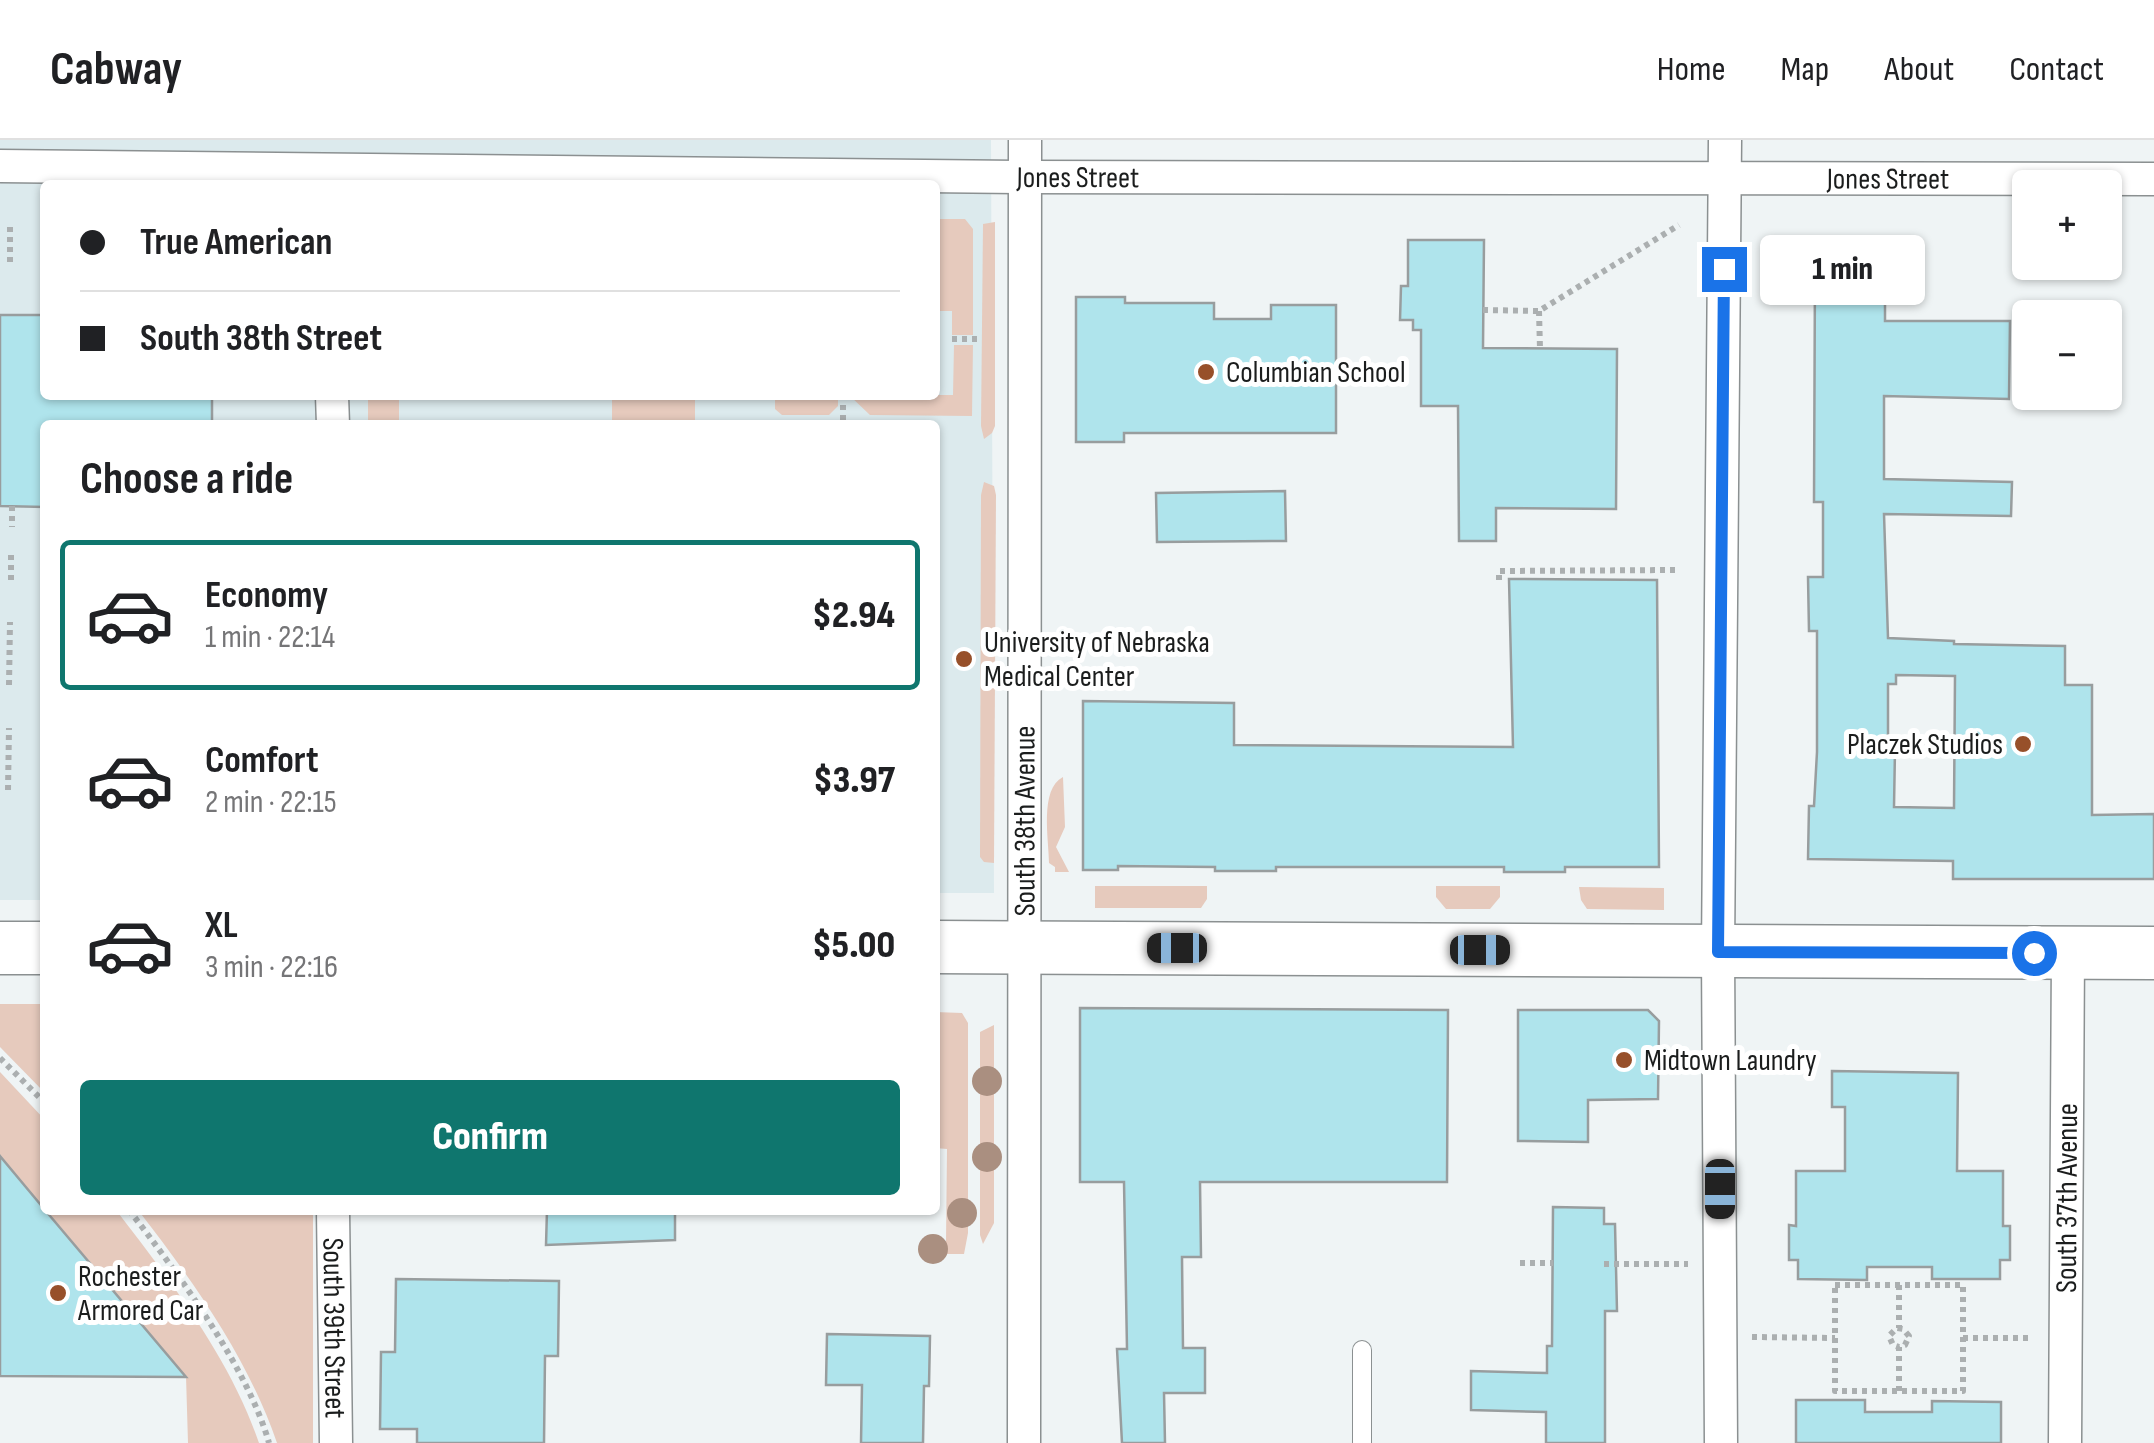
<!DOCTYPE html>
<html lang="en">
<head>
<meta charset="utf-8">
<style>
  :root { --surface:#fff; --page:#f6f6f6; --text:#202124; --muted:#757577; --line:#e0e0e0; --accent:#0f766e }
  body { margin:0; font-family:"Sofia Sans Condensed",sans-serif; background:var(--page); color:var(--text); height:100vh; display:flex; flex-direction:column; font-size:38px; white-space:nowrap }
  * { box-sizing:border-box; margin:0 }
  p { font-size:32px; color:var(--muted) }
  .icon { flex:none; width:55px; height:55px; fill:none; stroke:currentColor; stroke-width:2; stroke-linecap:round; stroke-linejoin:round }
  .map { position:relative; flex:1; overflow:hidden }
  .drawer { position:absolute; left:40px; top:280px; width:900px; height:795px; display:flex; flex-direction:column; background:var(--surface); border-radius:10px; box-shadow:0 2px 8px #0004 }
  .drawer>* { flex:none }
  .top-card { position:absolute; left:40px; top:40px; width:900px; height:220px; border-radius:10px; box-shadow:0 2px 8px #0004; display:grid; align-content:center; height:220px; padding:0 40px; background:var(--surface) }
  .fabs { position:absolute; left:2012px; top:30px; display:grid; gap:20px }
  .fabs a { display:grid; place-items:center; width:110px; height:110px; border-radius:10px; background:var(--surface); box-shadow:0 2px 8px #0004; font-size:50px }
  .end { position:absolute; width:45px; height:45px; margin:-22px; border:12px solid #1a73e8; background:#fff; box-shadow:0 0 0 5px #fff }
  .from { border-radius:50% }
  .bubble { position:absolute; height:70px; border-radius:10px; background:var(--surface); box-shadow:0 2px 8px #0004; font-size:32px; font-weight:800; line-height:70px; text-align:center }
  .car { position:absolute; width:30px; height:60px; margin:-30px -15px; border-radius:12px; box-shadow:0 0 8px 2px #0007; background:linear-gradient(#222 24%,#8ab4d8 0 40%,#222 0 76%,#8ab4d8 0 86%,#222 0) }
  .top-card b { display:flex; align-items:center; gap:35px; height:95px; font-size:38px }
  .top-card b+b { border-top:2px solid var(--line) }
  .top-card i { width:25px; height:25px; background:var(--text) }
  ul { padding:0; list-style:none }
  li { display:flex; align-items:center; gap:30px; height:150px; margin:0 20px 15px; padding:0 20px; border:5px solid transparent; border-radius:10px }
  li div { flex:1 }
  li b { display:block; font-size:38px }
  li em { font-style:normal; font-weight:800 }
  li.current { border-color:var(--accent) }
  li>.icon { width:90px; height:90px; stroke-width:1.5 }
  h2 { padding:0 40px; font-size:45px; line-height:120px }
  .action { display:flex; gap:20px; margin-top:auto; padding:20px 40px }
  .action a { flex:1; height:115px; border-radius:10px; background:var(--accent); color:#fff; font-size:40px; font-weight:800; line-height:115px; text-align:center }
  header { display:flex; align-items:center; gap:60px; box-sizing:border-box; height:140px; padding:0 50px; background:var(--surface); border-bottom:2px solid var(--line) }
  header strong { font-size:48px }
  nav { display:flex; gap:55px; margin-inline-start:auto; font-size:35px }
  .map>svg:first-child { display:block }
</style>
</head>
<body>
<header>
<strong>Cabway</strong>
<nav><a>Home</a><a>Map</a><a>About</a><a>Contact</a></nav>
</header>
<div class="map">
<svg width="2154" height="1303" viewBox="0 0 2154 1303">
  <rect width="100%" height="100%" fill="#eff4f5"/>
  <!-- built -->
  <path fill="#dceaed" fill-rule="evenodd" d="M0 0H991L994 753H935V285H45V760H0ZM45 45H935V255H45Z"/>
  <!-- green -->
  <g fill="#e6cabd">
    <polygon points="935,79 965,79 973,89 973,195 952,195 952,171 935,171"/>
    <polygon points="995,82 995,286 992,293 984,299 981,286 983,84"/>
    <polygon points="954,205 973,205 972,276 870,275 849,255 953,255"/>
    <rect x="368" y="255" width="31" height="30"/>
    <rect x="612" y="255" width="83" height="30"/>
    <polygon points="775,255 838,255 838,266 829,275 782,275 775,269"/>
    <polygon points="984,342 994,346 996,355 994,723 984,722 980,717 981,355"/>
    <path d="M1063 637 1065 687 1056 707 1069 732H1055V727L1049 723C1049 700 1039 649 1063 637Z"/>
    <polygon points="1095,746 1207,746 1207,759 1201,768 1095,768"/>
    <polygon points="1436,746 1500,746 1500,757 1490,769 1446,769 1436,757"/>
    <polygon points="1579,747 1664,748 1664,770 1587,769 1581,760"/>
    <polygon points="0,864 45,864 45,953 0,907"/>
    <polygon points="935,872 962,873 968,883 968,1093 964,1114 925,1114 919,1107 924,1103 946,1102 947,1009 935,1008"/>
    <polygon points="994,885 994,1083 983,1104 980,1095 980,892"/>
    <polygon points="0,932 45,980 45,1069 0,1016"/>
    <path d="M46 1070H116C170 1140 230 1218 259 1303H188L186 1236Z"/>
    <path d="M138 1070H313V1303H277C248 1218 193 1141 138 1070Z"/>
  </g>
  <!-- building -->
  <g fill="#afe4ec" stroke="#989d9e" stroke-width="2.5" fill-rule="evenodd">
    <polygon points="1408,100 1484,100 1483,208 1617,209 1616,369 1496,368 1496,401 1459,401 1458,266 1421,266 1421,190 1413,190 1413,180 1400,180 1401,146 1408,146"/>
    <path d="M1815 124H1875L1876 158H1885V181H2010L2009 259 1884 256V339L2012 342 2011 376 1884 374 1888 498 1954 501V504L2065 506V545H2092V675L2154 674V739H1953V721L1808 719 1809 666H1814L1817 612V491H1809L1808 437H1823V362H1814ZM1896 535 1955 536 1954 668 1894 667 1895 609H1888V544H1896Z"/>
    <polygon points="1076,157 1125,157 1125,163 1214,163 1214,179 1271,179 1271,165 1336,165 1336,293 1124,293 1124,302 1076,302"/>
    <polygon points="0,175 45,175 45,255 212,255 212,285 45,285 45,367 0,366"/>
    <polygon points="1285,351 1286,401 1157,402 1156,353"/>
    <polygon points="1509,439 1657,440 1659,727 1565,727 1565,732 1504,732 1504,727 1276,727 1276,731 1215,731 1215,727 1118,726 1118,730 1083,730 1083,561 1234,563 1234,605 1513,607"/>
    <polygon points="1080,868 1448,870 1447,1042 1200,1042 1201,1117 1182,1117 1183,1208 1205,1208 1205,1253 1164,1253 1165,1303 1122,1303 1117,1209 1127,1209 1124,1042 1080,1042"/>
    <polygon points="1518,870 1648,870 1659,881 1658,959 1588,960 1588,1002 1518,1001"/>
    <polygon points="1832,931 1958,933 1957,1031 2003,1031 2003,1086 2010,1086 2010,1120 2000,1120 2000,1139 1932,1139 1932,1127 1867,1127 1867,1140 1798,1139 1798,1120 1789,1120 1789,1085 1796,1086 1796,1031 1845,1031 1845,967 1832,967"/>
    <polygon points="0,1016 45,1070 186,1237 0,1236"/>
    <polygon points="1553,1067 1604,1068 1604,1084 1615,1084 1617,1171 1605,1171 1605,1303 1546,1303 1546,1272 1471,1270 1471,1231 1547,1233 1547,1206 1552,1206"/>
    <polygon points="547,1070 675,1070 675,1100 546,1105"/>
    <polygon points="396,1139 559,1141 558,1216 545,1216 544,1303 417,1303 417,1289 380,1289 381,1212 395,1212"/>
    <polygon points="827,1194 930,1196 929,1246 924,1246 923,1303 861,1303 862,1245 826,1245"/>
    <polygon points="1796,1260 1865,1260 1865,1272 1932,1272 1932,1261 2001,1262 2001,1303 1796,1303"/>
  </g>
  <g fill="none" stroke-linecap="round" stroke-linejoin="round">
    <defs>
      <polyline id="lane" points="1362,1210 1362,1303"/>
      <g id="street">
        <path id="s1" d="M0 26 1025 37 2154 39"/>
        <polyline points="332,255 333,285"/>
        <path id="s2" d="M333 1070 336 1303"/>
        <path id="s3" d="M1024 1303 1025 0"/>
        <polyline points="1721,1303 1718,812 1725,0"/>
        <path id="s4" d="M2065 1303 2068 813"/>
      </g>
      <g id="primary">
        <polyline points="935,807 2154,813"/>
        <polyline points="0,808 45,808"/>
      </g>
    </defs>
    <!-- lane casing -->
    <use href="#lane" stroke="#8b9091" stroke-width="20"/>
    <!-- street casing -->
    <use href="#street" stroke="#8b9091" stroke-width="35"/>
    <!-- primary casing -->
    <use href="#primary" stroke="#8b9091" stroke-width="55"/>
    <!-- path -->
    <g stroke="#abafb0" stroke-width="6" stroke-dasharray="5 5" stroke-linecap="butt">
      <polyline points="10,87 10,125"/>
      <polyline points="1483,170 1539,171 1679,85"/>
      <polyline points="1539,171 1540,209"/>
      <polyline points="952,199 978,199"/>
      <polyline points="843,255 843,285"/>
      <polyline points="12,366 12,387"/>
      <polyline points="11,440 11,415"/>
      <polyline points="1499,440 1499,431 1677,430"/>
      <polyline points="9,545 10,482"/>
      <polyline points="8,650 9,588"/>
      <polyline points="935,706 935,758"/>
      <polyline points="0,918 45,963"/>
      <path d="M129 1070C177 1132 248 1228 269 1303"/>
      <polyline points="1520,1123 1553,1123"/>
      <polyline points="1604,1124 1688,1124"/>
      <rect x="1835" y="1145" width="128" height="106"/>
      <polyline points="1899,1145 1899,1188"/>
      <polyline points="1752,1197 1835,1198"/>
      <polyline points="1963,1198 2030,1198"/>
      <polyline points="1899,1251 1899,1207 1905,1205 1909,1196 1903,1189 1897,1188 1889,1196 1893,1205 1899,1207"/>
    </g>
    <!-- lane -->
    <use href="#lane" stroke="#fff" stroke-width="18"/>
    <!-- street -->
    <use href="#street" stroke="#fff" stroke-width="32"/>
    <!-- primary -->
    <use href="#primary" stroke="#fff" stroke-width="52"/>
  </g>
  <!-- trees -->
  <g fill="#aa8f80">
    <circle cx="987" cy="941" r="15"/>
    <circle cx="987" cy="1017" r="15"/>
    <circle cx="962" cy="1073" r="15"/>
    <circle cx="933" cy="1109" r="15"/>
  </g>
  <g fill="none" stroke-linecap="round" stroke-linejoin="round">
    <!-- route -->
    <polyline stroke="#1a73e8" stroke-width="12" points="1724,129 1718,812 2034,813"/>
  </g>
  <!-- markers -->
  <g fill="#97502a" stroke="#fff" stroke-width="4">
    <circle cx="1206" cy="232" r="10"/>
    <circle cx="964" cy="519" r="10"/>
    <circle cx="2023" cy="604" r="10"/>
    <circle cx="1624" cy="920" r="10"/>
    <circle cx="58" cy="1153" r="10"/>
  </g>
  <g text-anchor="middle" stroke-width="10" stroke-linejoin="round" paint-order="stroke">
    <!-- street labels -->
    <g font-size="30" fill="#1b1d1d" stroke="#fff">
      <text dy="10" stroke="none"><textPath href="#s1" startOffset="1078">Jones Street</textPath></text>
      <text dy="10" stroke="none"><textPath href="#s1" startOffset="1888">Jones Street</textPath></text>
      <text dy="10" stroke="none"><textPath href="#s3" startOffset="622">South 38th Avenue</textPath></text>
      <text dy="10" stroke="none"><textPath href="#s4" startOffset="245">South 37th Avenue</textPath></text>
      <text dy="10" stroke="none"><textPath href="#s2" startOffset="118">South 39th Street</textPath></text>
    </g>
    <!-- poi labels -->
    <g font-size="30" fill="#1b1d1d" stroke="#fff" text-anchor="start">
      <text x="1226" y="242">Columbian School</text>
      <text x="984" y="512">University of Nebraska<tspan x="984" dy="34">Medical Center</tspan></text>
      <text x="2003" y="614" text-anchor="end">Placzek Studios</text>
      <text x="1644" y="930">Midtown Laundry</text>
      <text x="78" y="1146">Rochester<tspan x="78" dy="34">Armored Car</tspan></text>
    </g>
  </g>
</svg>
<div class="fabs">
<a>+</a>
<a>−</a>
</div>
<i class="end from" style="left:2034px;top:813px"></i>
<i class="end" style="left:1724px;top:129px"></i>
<div class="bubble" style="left:1760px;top:95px;width:165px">1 min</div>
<i class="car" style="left:1177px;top:808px;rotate:270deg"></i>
<i class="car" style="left:1480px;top:810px;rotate:90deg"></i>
<i class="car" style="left:1720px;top:1049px;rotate:180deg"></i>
<div class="top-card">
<b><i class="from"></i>True American</b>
<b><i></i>South 38th Street</b>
</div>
<section class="drawer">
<h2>Choose a ride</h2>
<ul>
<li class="current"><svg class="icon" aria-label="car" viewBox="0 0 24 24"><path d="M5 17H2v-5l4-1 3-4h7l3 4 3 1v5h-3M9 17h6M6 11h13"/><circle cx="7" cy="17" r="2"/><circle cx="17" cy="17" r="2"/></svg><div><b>Economy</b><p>1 min · 22:14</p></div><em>$2.94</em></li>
<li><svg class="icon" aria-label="car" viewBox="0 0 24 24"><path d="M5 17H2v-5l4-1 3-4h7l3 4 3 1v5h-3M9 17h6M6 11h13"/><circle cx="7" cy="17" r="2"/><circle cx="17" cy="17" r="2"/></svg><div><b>Comfort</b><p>2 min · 22:15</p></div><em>$3.97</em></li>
<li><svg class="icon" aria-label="car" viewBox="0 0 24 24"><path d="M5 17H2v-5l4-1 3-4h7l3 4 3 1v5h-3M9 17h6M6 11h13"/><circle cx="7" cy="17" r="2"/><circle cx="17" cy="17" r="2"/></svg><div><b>XL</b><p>3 min · 22:16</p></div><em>$5.00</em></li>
</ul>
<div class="action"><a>Confirm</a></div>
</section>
</div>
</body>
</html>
